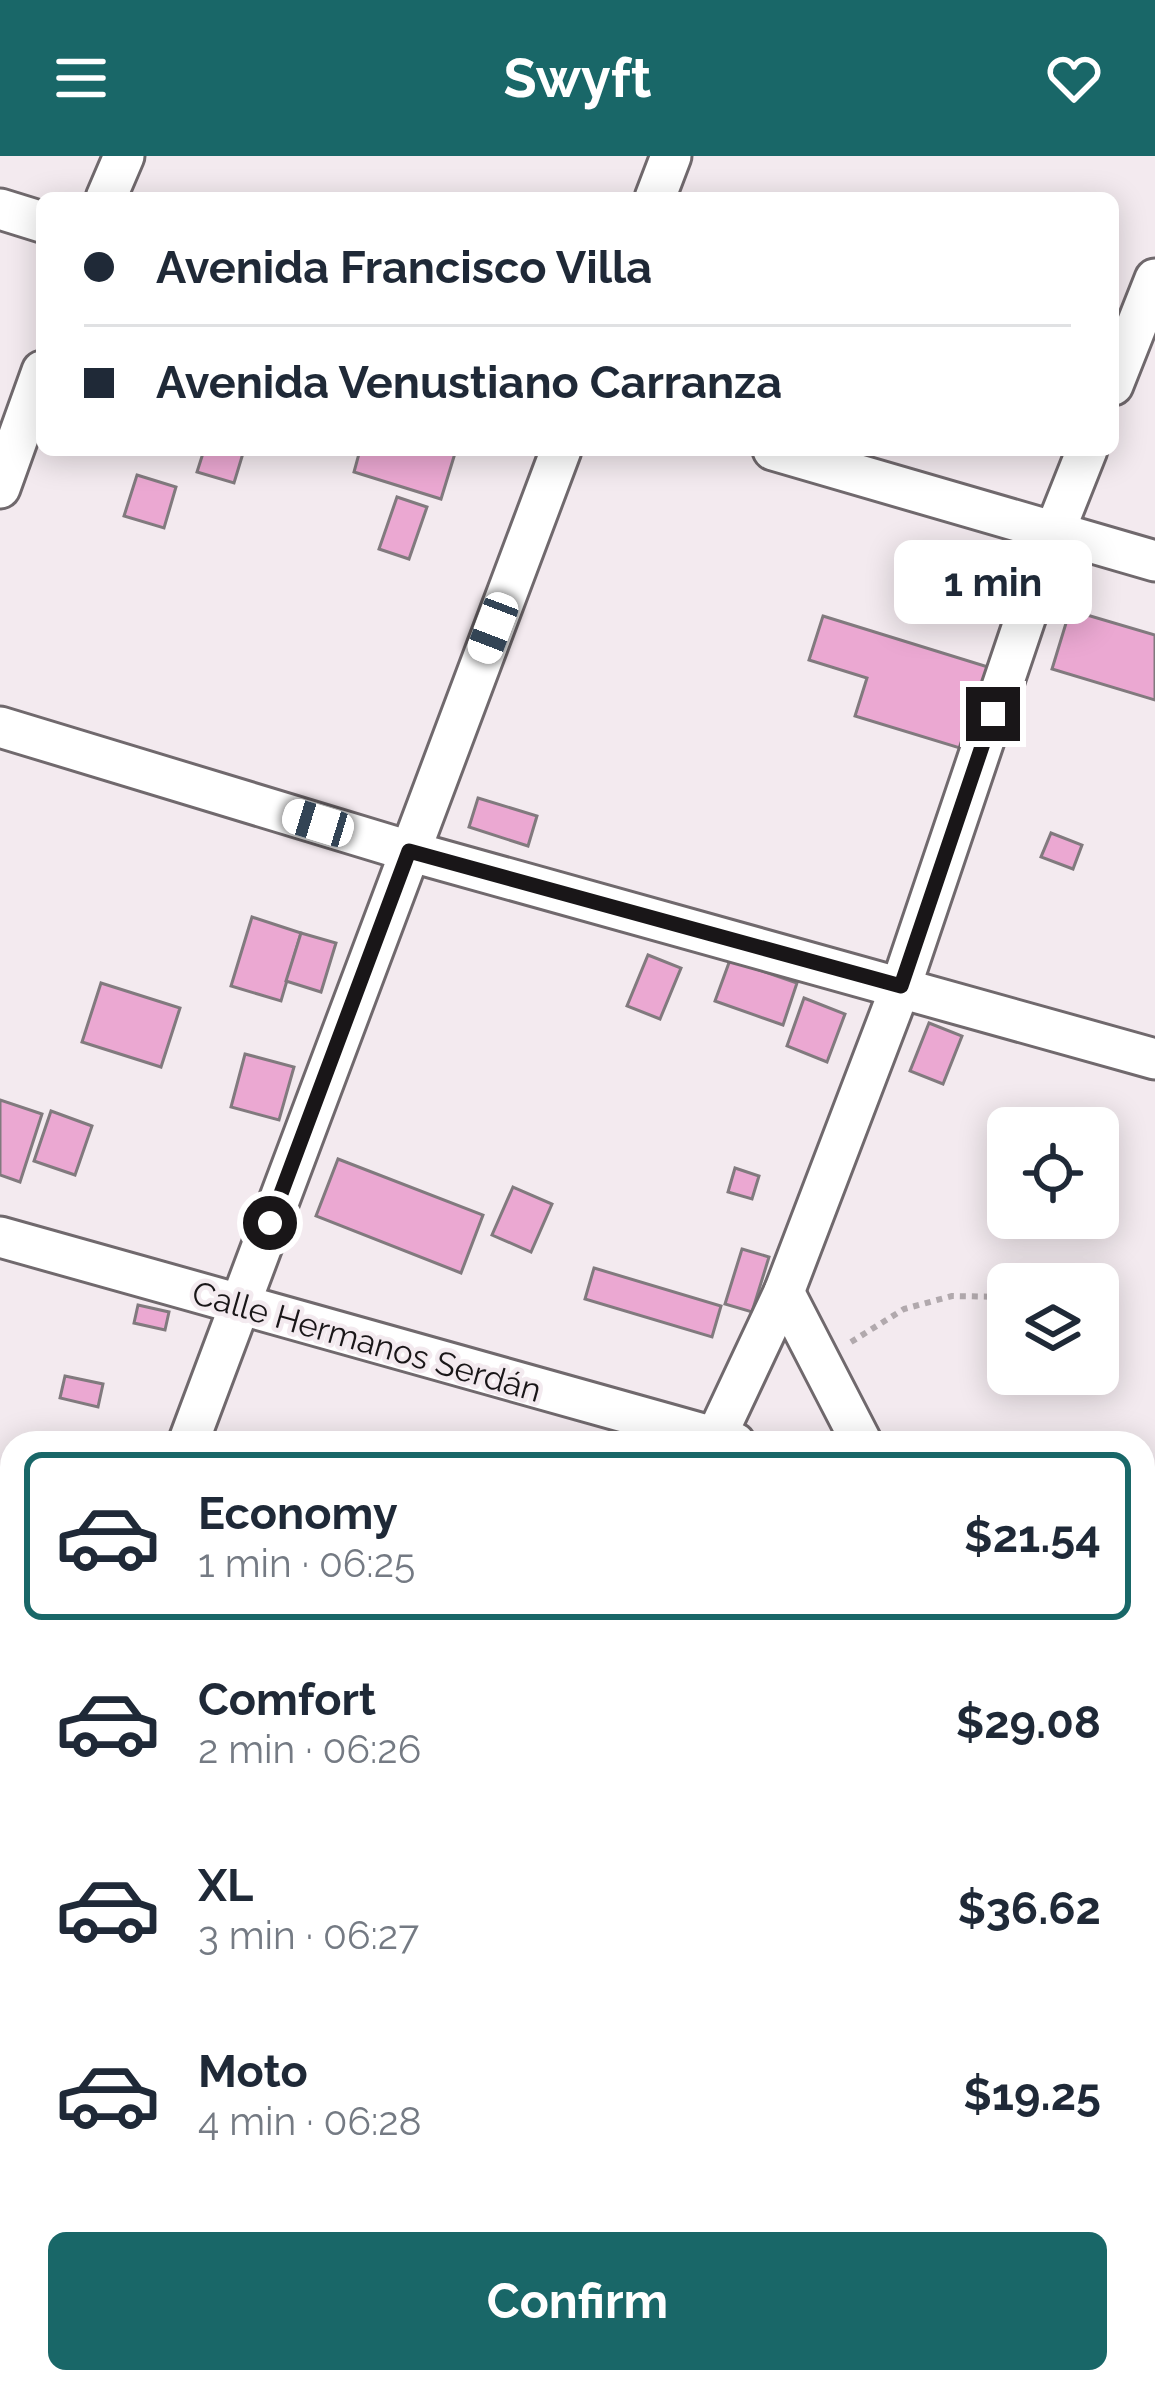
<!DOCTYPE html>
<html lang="en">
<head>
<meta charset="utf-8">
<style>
  :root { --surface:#fff; --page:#f6f6f7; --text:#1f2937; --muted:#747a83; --line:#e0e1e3; --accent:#196768 }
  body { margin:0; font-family:Raleway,sans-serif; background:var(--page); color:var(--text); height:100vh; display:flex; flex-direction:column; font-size:45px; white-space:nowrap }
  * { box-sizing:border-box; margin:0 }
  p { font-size:39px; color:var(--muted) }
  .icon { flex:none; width:66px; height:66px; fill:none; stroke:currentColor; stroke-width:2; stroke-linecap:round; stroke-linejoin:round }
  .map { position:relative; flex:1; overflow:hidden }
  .panel { position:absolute; left:0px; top:1275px; width:1155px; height:963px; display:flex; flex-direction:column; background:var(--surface); border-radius:36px 36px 0 0; box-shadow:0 6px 30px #0003 }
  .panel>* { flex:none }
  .top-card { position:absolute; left:36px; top:36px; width:1083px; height:264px; border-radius:18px; box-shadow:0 6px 30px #0003; display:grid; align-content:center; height:264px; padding:0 48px; background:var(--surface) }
  .controls { position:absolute; left:987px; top:951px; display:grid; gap:24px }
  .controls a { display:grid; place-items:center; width:132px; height:132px; border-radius:18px; background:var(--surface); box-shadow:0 6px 30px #0003; font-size:60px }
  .end { position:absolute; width:54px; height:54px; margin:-27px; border:15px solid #191618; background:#fff; box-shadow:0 0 0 6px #fff }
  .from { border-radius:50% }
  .bubble { position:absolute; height:84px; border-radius:18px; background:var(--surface); box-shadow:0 6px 30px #0003; font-size:39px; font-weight:700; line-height:84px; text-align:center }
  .car { position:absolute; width:36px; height:72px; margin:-36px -18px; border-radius:15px; box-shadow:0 0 9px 3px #0007; background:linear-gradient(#fff 24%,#345 0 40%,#fff 0 76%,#345 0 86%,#fff 0) }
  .top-card b { display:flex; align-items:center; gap:42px; height:114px; font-size:45px }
  .top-card b+b { border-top:3px solid var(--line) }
  .top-card i { width:30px; height:30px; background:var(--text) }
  ul { padding:21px 0 0; list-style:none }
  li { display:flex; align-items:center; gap:36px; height:168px; margin:0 24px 18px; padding:0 24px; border:6px solid transparent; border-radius:18px }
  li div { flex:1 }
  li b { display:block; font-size:45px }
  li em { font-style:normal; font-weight:700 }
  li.selected { border-color:var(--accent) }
  li>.icon { width:108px; height:108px; stroke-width:1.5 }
  .button { display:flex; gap:24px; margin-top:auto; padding:24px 48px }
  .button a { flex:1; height:138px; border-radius:18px; background:var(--accent); color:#fff; font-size:48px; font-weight:700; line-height:138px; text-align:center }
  header { display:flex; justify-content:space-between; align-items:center; height:156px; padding:0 48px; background:var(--accent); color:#fff; font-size:54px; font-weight:700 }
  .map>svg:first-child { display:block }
</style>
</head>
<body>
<header><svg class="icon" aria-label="menu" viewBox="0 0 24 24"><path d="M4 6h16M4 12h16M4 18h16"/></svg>Swyft<svg class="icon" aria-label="heart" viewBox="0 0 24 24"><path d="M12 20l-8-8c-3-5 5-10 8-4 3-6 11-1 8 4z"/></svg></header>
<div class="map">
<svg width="1155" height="2237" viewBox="0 0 1155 2237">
  <rect width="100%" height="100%" fill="#f3eaef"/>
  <!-- green -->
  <polygon fill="#e6bdd6" points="0,1951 12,1967 12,2226 203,2226 211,2237 0,2237"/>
  <!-- building -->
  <g fill="#eba8d2" stroke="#817a7e" stroke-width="3">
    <polygon points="204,294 244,294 234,327 197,316"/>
    <polygon points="360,294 456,294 441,343 354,316"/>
    <polygon points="137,319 176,331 164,372 124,360"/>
    <polygon points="397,341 427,351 409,403 379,393"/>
    <polygon points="1070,454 1155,479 1155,544 1052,513"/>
    <polygon points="823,460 988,511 963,593 855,560 867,522 809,504"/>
    <polygon points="478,642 537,660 528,690 469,671"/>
    <polygon points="1051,677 1082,689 1073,713 1041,701"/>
    <polygon points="252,761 301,777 281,845 231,830"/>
    <polygon points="301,777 336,787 321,836 286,825"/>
    <polygon points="648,799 681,812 660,863 627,850"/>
    <polygon points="730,804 797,827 783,869 715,845"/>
    <polygon points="101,827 180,852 161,911 82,886"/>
    <polygon points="804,842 845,858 827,906 787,890"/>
    <polygon points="929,867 962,880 943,928 910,915"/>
    <polygon points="245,898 294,911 279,964 231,951"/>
    <polygon points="0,944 42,958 20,1026 0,1019"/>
    <polygon points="51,955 92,970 75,1019 34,1005"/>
    <polygon points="338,1003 483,1059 461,1117 316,1060"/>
    <polygon points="735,1012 759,1020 752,1043 728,1036"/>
    <polygon points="513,1031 552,1048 531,1096 492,1079"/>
    <polygon points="742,1093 769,1101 752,1156 725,1148"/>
    <polygon points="594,1112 721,1150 712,1181 585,1143"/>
    <polygon points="138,1149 169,1156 165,1174 134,1167"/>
    <polygon points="65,1220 103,1228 98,1251 60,1242"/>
    <polygon points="0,1622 12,1626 12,1659 0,1655"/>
  </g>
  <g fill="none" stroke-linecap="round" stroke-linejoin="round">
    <defs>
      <g id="minor">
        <polyline points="106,42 124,0"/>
        <polyline points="655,42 671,0"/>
        <polyline points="0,53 42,66"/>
        <polyline points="1113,229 1155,123"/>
        <polyline points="773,294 1155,405"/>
        <polyline points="0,332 42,215"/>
        <polyline points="0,571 409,695 1155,903"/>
        <polyline points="0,1081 735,1287"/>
        <polyline points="784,1136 862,1287"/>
        <polyline points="188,1287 561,294"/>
        <polyline points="713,1287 784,1136 901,830 1054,377 1087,294"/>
        <polyline points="1143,1410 1155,1413"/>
        <polyline points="1143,1594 1155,1562"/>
        <polyline points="0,1600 12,1603"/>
        <polyline points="0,1742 12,1718"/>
        <polyline points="0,1891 12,1908"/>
        <polyline points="1143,1925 1155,1928"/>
        <polyline points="257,2226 266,2237"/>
        <polyline points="358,2237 362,2226"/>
        <polyline points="900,2237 904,2226"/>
      </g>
    </defs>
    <!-- minor casing -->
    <use href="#minor" stroke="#70696d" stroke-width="45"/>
    <!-- path -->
    <g stroke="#b1a9ad" stroke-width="6" stroke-dasharray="6 6" stroke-linecap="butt">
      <polyline points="851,1186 904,1153 952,1140 1008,1141"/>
      <polyline points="0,2172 12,2168"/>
    </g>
    <!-- minor -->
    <use href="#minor" stroke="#fff" stroke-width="39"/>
  </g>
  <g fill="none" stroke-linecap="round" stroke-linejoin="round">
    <!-- route -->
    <polyline stroke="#191618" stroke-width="15" points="270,1067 409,695 901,830 993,558"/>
  </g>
  <g text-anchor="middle" stroke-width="9" stroke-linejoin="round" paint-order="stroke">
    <!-- street labels -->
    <g font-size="33" fill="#191618" stroke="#f3eaef">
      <text transform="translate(367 1185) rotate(16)" y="12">Calle Hermanos Serdán</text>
    </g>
  </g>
</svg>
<div class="controls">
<a><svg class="icon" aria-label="locate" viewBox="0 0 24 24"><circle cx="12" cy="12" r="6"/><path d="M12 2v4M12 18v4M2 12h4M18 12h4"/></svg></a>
<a><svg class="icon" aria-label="layers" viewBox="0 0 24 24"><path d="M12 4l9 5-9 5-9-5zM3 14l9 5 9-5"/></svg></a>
</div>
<i class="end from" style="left:270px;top:1067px"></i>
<i class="end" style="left:993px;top:558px"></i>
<div class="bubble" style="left:894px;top:384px;width:198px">1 min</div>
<i class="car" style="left:493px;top:472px;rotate:201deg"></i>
<i class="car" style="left:318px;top:667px;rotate:287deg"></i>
<div class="top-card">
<b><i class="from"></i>Avenida Francisco Villa</b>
<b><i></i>Avenida Venustiano Carranza</b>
</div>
<section class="panel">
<ul>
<li class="selected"><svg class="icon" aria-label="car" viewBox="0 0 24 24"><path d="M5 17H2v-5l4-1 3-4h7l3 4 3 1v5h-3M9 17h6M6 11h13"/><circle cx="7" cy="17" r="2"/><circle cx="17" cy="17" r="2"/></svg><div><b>Economy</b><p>1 min · 06:25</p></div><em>$21.54</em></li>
<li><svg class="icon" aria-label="car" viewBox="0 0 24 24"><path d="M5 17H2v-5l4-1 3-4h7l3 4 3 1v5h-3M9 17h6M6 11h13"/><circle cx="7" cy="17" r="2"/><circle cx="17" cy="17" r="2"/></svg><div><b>Comfort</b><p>2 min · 06:26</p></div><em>$29.08</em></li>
<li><svg class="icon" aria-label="car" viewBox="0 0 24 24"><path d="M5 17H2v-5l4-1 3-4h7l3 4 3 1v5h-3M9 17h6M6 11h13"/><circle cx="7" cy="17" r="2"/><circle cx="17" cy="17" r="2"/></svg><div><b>XL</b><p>3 min · 06:27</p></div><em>$36.62</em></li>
<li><svg class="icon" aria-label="car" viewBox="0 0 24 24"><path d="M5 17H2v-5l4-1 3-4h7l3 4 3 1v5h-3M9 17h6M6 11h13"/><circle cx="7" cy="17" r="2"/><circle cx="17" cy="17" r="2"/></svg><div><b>Moto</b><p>4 min · 06:28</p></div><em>$19.25</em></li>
</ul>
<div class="button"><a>Confirm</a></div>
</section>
</div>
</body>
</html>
